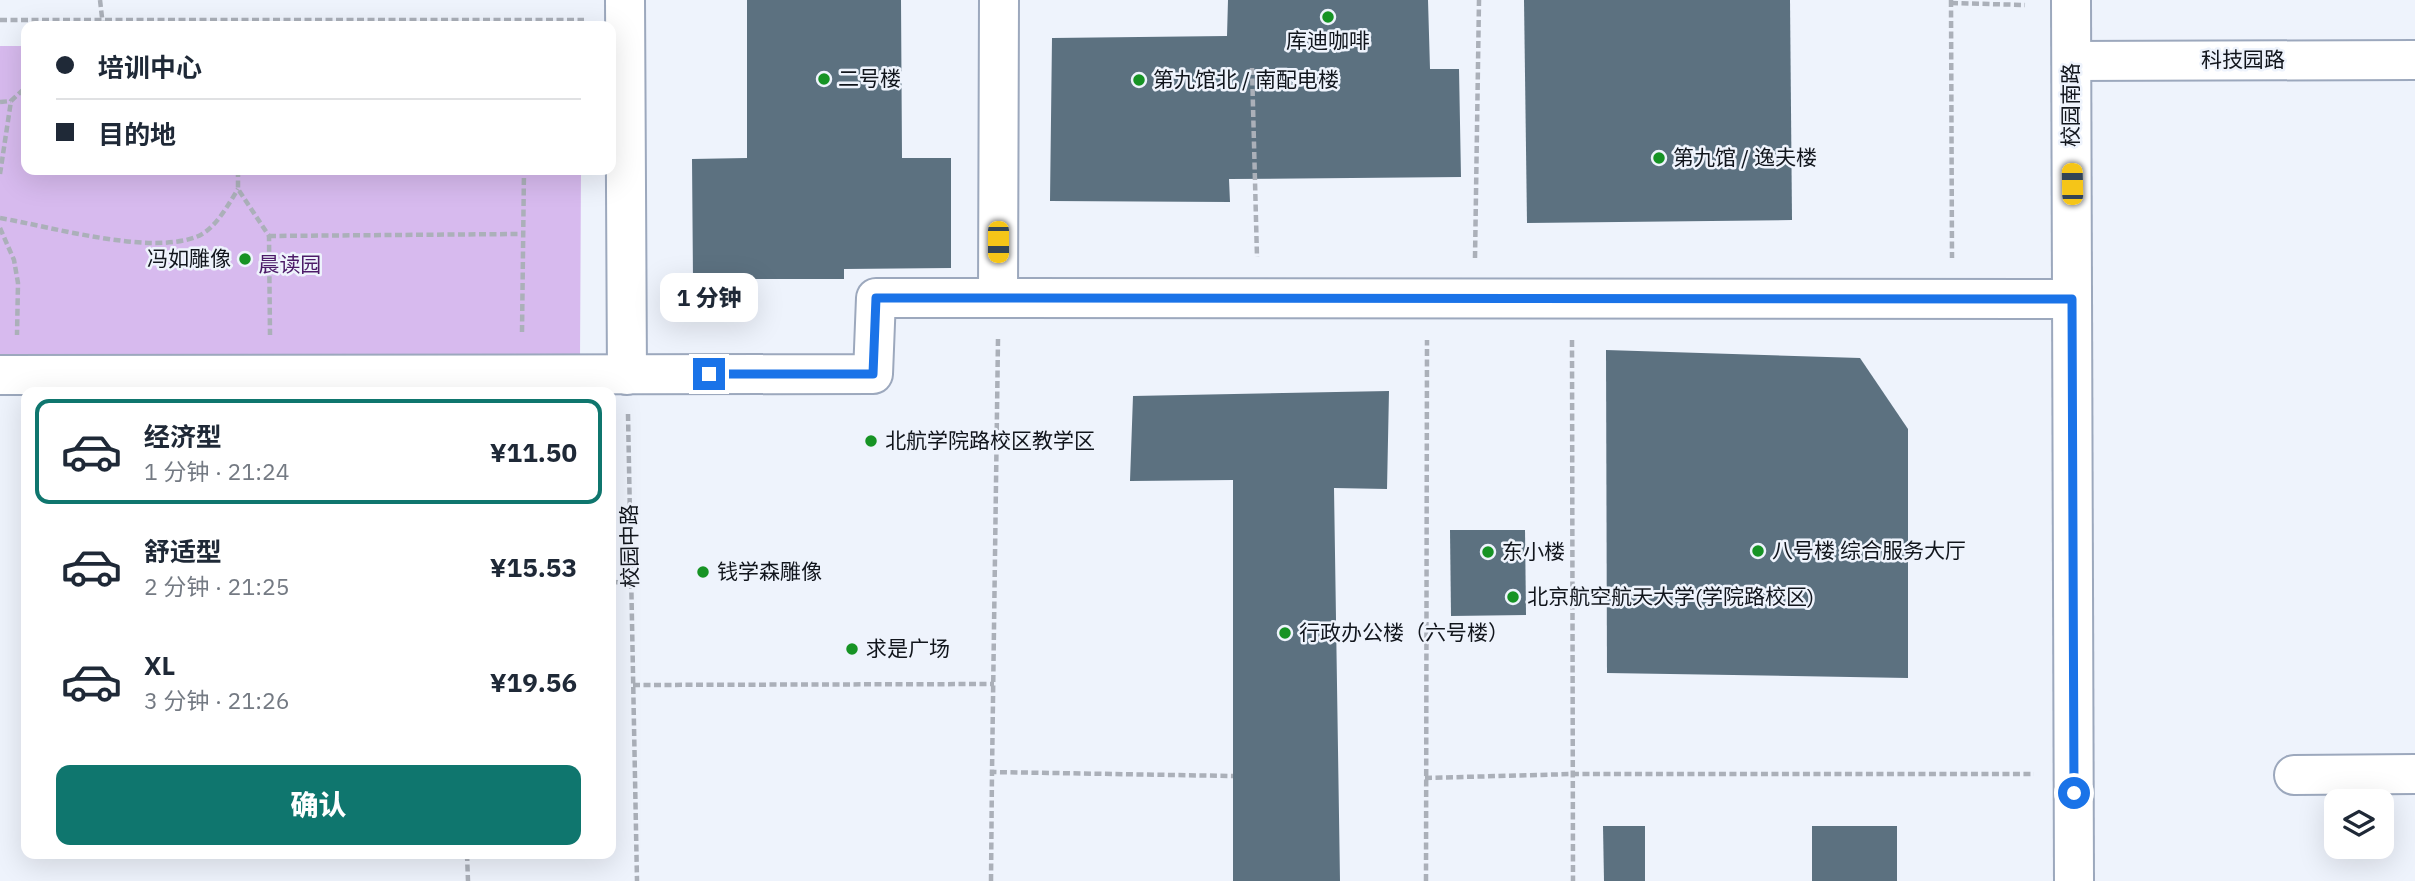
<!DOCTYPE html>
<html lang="zh">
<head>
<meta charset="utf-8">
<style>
  :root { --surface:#fff; --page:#f2f2f3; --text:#1f2937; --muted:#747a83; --line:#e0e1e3; --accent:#0f766e }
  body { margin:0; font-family:"IBM Plex Sans","Noto Sans SC",sans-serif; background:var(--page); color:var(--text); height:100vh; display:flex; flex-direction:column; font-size:26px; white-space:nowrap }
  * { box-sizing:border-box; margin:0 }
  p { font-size:23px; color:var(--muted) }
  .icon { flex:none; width:38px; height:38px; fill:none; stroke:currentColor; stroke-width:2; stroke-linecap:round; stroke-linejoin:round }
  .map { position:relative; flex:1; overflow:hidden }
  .panel { position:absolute; left:21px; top:387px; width:595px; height:472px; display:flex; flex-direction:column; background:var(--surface); border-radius:14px; box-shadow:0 7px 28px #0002 }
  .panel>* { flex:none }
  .top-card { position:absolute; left:21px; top:21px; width:595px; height:154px; border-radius:14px; box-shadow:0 7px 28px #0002; display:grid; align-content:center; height:154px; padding:0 35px; background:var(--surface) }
  .controls { position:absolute; left:2324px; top:789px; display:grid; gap:14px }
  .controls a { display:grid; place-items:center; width:70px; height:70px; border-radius:14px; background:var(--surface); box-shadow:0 7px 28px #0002; font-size:35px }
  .end { position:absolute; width:32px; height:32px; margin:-16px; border:9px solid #1a73e8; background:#fff; box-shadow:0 0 0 4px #fff }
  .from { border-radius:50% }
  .bubble { position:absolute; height:49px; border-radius:14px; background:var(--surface); box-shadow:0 7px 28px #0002; font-size:23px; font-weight:800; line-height:49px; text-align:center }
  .car { position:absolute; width:21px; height:42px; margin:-21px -10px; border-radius:9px; box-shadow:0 0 5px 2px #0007; background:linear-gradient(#f5c518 24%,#345 0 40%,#f5c518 0 76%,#345 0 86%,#f5c518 0) }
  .top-card b { display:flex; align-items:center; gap:24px; height:66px; font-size:26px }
  .top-card b+b { border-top:2px solid var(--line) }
  .top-card i { width:18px; height:18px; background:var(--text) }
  ul { padding:12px 0 0; list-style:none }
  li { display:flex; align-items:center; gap:21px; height:105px; margin:0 14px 10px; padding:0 21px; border:4px solid transparent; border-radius:14px }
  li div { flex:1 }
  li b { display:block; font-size:26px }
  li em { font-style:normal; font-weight:800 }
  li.selected { border-color:var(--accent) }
  li>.icon { width:63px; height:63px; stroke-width:1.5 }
  .cta { display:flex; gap:14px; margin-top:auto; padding:14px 35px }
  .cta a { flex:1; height:80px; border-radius:14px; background:var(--accent); color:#fff; font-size:28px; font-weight:800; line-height:80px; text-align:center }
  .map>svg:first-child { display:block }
</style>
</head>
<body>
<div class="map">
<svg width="2415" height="881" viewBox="0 0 2415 881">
  <rect width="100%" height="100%" fill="#eef3fc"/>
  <!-- green -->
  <polygon fill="#d7baee" points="0,46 26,46 26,170 581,170 580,361 0,360"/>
  <!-- building -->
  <g fill="#5c7180">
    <polygon points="747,0 901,0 902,158 951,158 951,268 844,269 844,279 693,279 692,159 747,158"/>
    <polygon points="1228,0 1428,0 1430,69 1459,69 1461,177 1229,179 1230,202 1050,201 1052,38 1227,36"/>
    <polygon points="1524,0 1790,0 1792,220 1527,223"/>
    <polygon points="1606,350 1860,358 1908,429 1908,678 1607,673"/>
    <polygon points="1389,391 1387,489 1334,488 1340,881 1233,881 1233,480 1130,481 1133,396"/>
    <polygon points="1450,530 1525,530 1526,615 1451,616"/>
    <polygon points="1603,826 1645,826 1645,881 1604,881"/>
    <rect x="1812" y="826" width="85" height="55"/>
  </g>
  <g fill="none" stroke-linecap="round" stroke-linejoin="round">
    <defs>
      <g id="minor">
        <polyline points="625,0 627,375"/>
        <polyline points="2071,0 2074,881"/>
        <polyline points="2072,61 2415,60"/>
        <polyline points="998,296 999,0"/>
        <polyline points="0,375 873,374 876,298 2072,299"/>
        <polyline points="2294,775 2415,774"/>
      </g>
    </defs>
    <!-- minor casing -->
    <use href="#minor" stroke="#9ca8bd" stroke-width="42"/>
    <!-- path -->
    <g stroke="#abb0b9" stroke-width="4.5" stroke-dasharray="7 3.5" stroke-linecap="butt">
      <polyline points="100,0 103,26"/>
      <polyline points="1951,0 1952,258"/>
      <polyline points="1951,3 2025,5"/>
      <polyline points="0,20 584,20"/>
      <polyline points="1252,68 1257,257"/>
      <polyline points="0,102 11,101"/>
      <polyline points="238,170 238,189 269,236 270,335"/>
      <polyline points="0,174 11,101 26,87"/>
      <path d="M0 218C52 227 148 255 196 237 215 230 228 205 238 189"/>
      <polyline points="0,228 14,260 18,283 17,335"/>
      <polyline points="269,236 522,234"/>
      <polyline points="1475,258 1479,0"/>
      <polyline points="522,332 524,170"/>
      <polyline points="998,339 992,772 1233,776"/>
      <polyline points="1572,340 1573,881"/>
      <polyline points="628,414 637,881"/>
      <polyline points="611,582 631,583"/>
      <polyline points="633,685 994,684"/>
      <polyline points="1425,778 1573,774 2034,774"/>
      <polyline points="467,854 468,881"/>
      <polyline points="991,881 992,772"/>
      <polyline points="1426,881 1427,340"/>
    </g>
    <!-- minor -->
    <use href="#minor" stroke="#fff" stroke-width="38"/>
  </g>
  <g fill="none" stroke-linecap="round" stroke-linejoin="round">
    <!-- route -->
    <polyline stroke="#1a73e8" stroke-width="9" points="709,374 873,374 876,298 2072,299 2074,793"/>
  </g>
  <!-- markers -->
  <g fill="#169324" stroke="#eef3fc" stroke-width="2.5">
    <circle cx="1328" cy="17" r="7"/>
    <circle cx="824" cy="79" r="7"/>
    <circle cx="1139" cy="80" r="7"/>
    <circle cx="1659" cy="158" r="7"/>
    <circle cx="245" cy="259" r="7"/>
    <circle cx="871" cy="441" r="7"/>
    <circle cx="1758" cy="551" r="7"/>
    <circle cx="1488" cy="552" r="7"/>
    <circle cx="703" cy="572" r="7"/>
    <circle cx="1513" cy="597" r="7"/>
    <circle cx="1285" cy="633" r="7"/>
    <circle cx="852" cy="649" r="7"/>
  </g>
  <g text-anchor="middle" stroke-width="5" stroke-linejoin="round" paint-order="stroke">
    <!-- poi labels -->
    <g font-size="21" fill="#11151c" stroke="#eef3fc" text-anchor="start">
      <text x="1328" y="48" text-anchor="middle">库迪咖啡</text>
      <text x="838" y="86">二号楼</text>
      <text x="1153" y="87">第九馆北 / 南配电楼</text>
      <text x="1673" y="165">第九馆 / 逸夫楼</text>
      <text x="231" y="266" text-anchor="end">冯如雕像</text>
      <text x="885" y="448">北航学院路校区教学区</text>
      <text x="1772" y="558">八号楼 综合服务大厅</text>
      <text x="1502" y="559">东小楼</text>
      <text x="717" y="579">钱学森雕像</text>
      <text x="1527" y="604">北京航空航天大学(学院路校区)</text>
      <text x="1299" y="640">行政办公楼（六号楼）</text>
      <text x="866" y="656">求是广场</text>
    </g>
    <!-- street labels -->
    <g font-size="21" fill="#11151c" stroke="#eef3fc">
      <text x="2243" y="67">科技园路</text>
      <text transform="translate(2071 105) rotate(-90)" y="7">校园南路</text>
      <text transform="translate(630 546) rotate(-91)" y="7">校园中路</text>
    </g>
    <!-- park labels -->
    <g font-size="21" fill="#4c1b68" stroke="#eef3fc">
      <text x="290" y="272">晨读园</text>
    </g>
  </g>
</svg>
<div class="controls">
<a><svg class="icon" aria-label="layers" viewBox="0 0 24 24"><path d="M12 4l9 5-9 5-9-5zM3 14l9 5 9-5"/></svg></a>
</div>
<i class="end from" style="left:2074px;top:793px"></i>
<i class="end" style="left:709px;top:374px"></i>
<div class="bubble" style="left:660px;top:273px;width:98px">1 分钟</div>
<i class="car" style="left:2072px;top:184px;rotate:359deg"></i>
<i class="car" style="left:998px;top:242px;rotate:180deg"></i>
<div class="top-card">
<b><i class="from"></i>培训中心</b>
<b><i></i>目的地</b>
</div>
<section class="panel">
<ul>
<li class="selected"><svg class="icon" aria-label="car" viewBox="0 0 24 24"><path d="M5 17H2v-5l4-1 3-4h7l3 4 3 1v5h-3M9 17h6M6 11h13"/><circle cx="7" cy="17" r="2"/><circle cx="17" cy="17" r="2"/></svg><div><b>经济型</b><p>1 分钟 · 21:24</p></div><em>¥11.50</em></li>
<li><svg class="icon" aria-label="car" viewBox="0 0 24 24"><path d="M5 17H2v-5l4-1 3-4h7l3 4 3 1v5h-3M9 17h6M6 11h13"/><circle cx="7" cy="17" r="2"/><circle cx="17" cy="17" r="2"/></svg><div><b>舒适型</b><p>2 分钟 · 21:25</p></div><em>¥15.53</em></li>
<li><svg class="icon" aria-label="car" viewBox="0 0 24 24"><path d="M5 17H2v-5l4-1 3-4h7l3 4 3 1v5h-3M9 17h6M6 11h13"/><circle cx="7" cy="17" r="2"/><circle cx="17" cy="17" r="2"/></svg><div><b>XL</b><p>3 分钟 · 21:26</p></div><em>¥19.56</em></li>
</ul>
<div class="cta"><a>确认</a></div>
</section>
</div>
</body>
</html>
